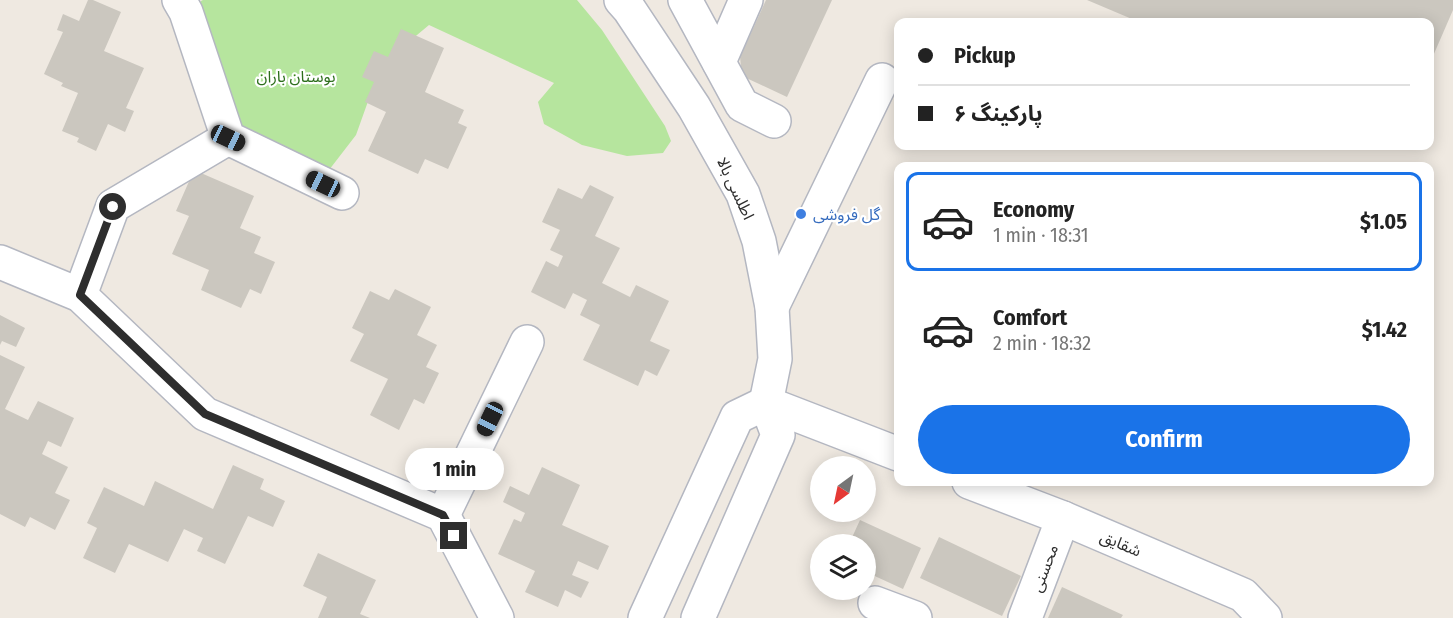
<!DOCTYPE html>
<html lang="en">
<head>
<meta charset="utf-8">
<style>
  :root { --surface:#fff; --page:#f2f2f2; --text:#222; --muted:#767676; --line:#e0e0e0; --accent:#1a73e8 }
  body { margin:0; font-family:"Fira Sans Condensed","Noto Sans Arabic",sans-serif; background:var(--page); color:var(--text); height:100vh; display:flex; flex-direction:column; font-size:22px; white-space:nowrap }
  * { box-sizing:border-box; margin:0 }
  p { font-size:20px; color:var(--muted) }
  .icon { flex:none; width:33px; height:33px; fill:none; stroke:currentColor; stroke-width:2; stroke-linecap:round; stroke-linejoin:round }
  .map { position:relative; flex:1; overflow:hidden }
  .drawer { position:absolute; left:894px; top:162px; width:540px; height:324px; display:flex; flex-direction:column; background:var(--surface); border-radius:12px; box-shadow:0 3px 15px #0003 }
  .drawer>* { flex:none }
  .hud { position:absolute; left:894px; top:18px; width:540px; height:132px; border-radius:12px; box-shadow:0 3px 15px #0003; display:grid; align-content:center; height:132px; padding:0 24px; background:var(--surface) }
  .needle { width:39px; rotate:213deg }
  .buttons { position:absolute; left:810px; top:456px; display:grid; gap:12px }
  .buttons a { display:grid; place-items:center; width:66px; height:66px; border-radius:50%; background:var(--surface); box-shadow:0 3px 15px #0003; font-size:30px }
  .end { position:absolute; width:27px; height:27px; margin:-14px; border:8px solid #2e2e2e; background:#fff; box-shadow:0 0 0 3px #fff }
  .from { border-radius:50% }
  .bubble { position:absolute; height:42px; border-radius:21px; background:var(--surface); box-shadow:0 3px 15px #0003; font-size:20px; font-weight:700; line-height:42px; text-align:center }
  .car { position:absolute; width:18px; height:36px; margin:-18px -9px; border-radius:8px; box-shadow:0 0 4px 2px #0007; background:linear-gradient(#222 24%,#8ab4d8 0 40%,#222 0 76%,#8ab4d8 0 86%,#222 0) }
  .hud b { display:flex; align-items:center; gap:21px; height:57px; font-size:22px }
  .hud b+b { border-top:2px solid var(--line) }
  .hud i { width:15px; height:15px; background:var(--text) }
  ul { padding:10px 0 0; list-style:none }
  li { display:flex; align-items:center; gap:18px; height:99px; margin:0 12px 9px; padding:0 12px; border:3px solid transparent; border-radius:12px }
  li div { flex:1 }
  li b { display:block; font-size:22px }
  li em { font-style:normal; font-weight:700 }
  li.selected { border-color:var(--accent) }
  li>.icon { width:54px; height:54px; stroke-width:1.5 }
  .button { display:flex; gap:12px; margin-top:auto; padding:12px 24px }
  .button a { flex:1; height:69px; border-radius:36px; background:var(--accent); color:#fff; font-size:24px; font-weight:700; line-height:69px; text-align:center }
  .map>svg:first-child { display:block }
</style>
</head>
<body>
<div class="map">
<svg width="1453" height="618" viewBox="0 0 1453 618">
  <rect width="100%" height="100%" fill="#efe9e1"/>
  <!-- green -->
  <polygon fill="#b6e59e" points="203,0 577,0 602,30 665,126 671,141 663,153 627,156 582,145 544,124 538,102 554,83 429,25 381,65 356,135 319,183 268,156 225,113 192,30 201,1"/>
  <!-- building -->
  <g fill="#cbc7bf">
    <polygon points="88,0 93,0 121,12 104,51 144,68 126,108 134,111 125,132 108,124 96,151 77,142 79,138 62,131 78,93 61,86 63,83 44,74 63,32 57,30 63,14 79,21"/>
    <polygon points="766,0 832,0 787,97 742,76 740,57"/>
    <polygon points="1087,0 1453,0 1453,10 1430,63 1430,22 1139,22"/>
    <polygon points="401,29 444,48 425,92 464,110 458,123 467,127 448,169 425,159 418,174 368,151 386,112 365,102 374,82 362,77 374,51 388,57"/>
    <polygon points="194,170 254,196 240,228 261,237 254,253 275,262 261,294 250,289 241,308 201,290 209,270 172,254 189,216 176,211"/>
    <polygon points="590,185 614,197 595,236 620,248 602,283 630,297 636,285 669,301 650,341 670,350 657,376 645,370 638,386 583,360 600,325 580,315 587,300 573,293 565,309 531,292 546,261 558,267 563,256 550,250 560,230 542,222 558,188 582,199"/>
    <polygon points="395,289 431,307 417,335 437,345 426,367 439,373 424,404 414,399 399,430 370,415 388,379 350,361 364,334 352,328 370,291 389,300"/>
    <polygon points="0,315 25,328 16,347 2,341 0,345"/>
    <polygon points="0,355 25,367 5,409 28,420 38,401 74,418 61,447 48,441 42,454 68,467 55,493 70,500 55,530 30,517 25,527 0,514"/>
    <polygon points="233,465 264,479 260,489 285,501 273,527 248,516 225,564 197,551 203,538 184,529 168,562 129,544 115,573 83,558 97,528 87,523 104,487 144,506 155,481 213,509"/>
    <polygon points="542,467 580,485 562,525 609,546 598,570 578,561 572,575 589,582 581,598 565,590 558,607 525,592 535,571 498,554 514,519 521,522 525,513 503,502 510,486 529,495"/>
    <polygon points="860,520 921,548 903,589 866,572 866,544 849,544"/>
    <polygon points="939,537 1021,576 1002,616 920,578"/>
    <polygon points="318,553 376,580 360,614 370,618 318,618 327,597 303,586"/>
    <polygon points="1062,587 1123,615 1121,618 1048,618"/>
  </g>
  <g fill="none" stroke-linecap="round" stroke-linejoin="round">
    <defs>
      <g id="minor">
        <polyline points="179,0 186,12 228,138 342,193"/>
        <polyline points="621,0 629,9 694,107 743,194 759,241 772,307 775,359 766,403 778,435 698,618"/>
        <polyline points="685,0 742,105 774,121"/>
        <polyline points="719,62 746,0"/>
        <polyline points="0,262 80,295 205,414 443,515 497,618"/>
        <polyline points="80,295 113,206 228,138"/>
        <polyline points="772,307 882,80"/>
        <polyline points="766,403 898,454"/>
        <polyline points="969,482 1063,518 1243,595 1265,618"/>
        <polyline points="443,515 527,342"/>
        <polyline points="875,603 915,618"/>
        <polyline points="645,618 737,417 766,403"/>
        <polyline points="1025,618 1063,518"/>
      </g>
    </defs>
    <!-- minor casing -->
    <use href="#minor" stroke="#b4b7c1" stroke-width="36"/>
    <!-- minor -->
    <use href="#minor" stroke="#fff" stroke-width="33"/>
  </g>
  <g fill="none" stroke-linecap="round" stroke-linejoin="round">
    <!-- route -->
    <polyline stroke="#2e2e2e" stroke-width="8" points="113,207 80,295 205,414 443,515 454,536"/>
  </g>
  <!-- markers -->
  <circle fill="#3f7fe0" stroke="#fff" stroke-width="2" cx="801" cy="214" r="6"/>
  <g text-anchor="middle" stroke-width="4.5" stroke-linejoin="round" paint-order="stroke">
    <!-- park labels -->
    <g font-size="16" fill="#2c6e1b" stroke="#fff">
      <text x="296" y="82">بوستان باران</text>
    </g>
    <!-- street labels -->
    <g font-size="16" fill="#2e2e2e" stroke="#fff">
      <text transform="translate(736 188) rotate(65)" y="6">اطلسی بالا</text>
      <text transform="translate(1121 543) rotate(23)" y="6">شقایق</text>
      <text transform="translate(1044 568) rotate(-69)" y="6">محسنی</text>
    </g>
    <!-- shop labels -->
    <g font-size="16" fill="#366cbe" stroke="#fff" text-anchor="start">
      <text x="813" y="220">گل فروشی</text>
    </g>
  </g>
</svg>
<div class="buttons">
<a><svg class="needle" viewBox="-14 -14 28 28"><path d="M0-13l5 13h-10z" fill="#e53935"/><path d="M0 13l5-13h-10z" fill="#767676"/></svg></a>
<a><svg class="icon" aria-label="layers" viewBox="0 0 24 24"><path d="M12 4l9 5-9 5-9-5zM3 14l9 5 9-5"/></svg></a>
</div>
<i class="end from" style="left:113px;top:207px"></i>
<i class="end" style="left:454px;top:536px"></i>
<div class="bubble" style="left:405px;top:448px;width:99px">1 min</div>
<i class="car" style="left:228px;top:138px;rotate:115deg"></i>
<i class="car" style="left:323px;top:184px;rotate:295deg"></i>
<i class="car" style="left:490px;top:419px;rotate:206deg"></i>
<div class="hud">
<b><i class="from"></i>Pickup</b>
<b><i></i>پارکینگ ۶</b>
</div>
<section class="drawer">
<ul>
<li class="selected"><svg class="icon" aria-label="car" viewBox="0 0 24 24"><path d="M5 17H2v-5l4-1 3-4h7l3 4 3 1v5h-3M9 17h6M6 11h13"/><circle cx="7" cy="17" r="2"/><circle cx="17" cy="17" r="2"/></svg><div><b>Economy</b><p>1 min · 18:31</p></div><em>$1.05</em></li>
<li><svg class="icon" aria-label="car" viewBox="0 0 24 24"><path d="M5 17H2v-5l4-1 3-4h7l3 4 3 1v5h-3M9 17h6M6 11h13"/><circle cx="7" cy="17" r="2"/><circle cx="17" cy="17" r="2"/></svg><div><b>Comfort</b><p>2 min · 18:32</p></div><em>$1.42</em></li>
</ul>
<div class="button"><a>Confirm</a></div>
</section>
</div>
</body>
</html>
